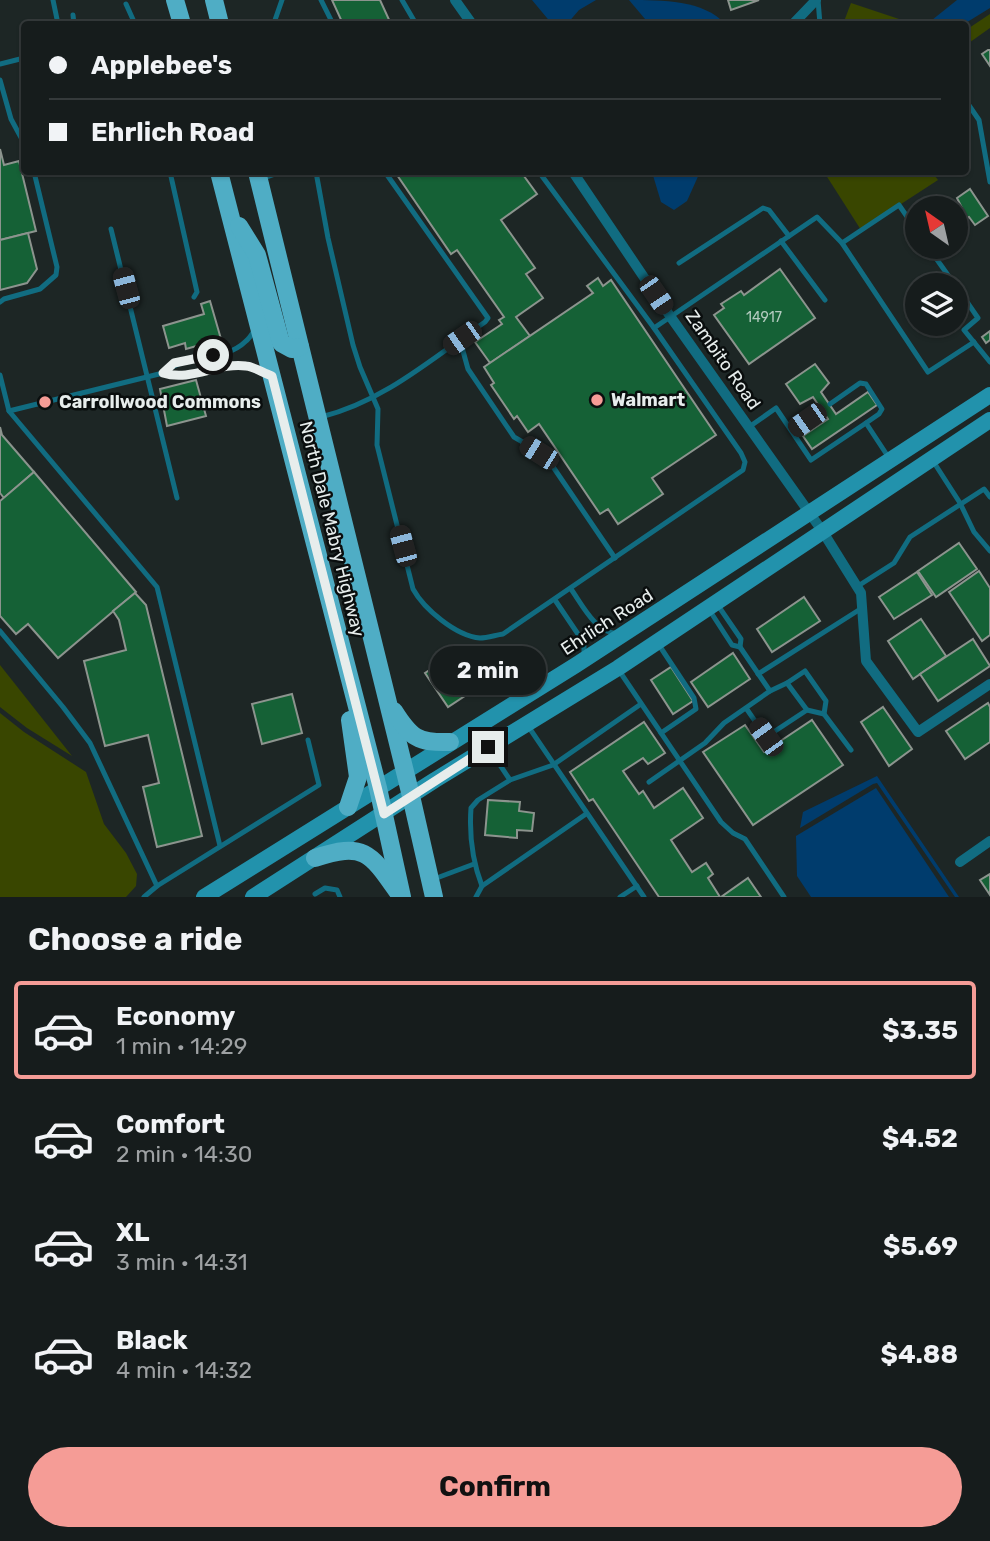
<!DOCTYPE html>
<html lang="en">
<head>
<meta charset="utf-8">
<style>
  :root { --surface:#161c1c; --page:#232929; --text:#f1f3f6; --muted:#9ea1a3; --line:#353a3b; --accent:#f59c96 }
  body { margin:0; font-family:Rubik,sans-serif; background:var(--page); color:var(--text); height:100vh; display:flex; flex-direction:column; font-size:26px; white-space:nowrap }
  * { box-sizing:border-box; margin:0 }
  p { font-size:23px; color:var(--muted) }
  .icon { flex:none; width:38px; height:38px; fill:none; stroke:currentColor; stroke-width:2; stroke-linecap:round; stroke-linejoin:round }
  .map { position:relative; height:897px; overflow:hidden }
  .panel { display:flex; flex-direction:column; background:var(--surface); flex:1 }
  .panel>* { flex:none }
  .top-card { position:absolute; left:21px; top:21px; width:948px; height:154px; border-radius:7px; box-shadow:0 2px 5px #0004,0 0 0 2px var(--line); display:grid; align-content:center; height:154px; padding:0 28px; background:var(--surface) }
  .needle { width:46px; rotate:326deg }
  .tools { position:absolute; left:905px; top:196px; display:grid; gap:14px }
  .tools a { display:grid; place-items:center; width:63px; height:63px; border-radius:50%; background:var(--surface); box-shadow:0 2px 5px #0004,0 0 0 2px var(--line); font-size:35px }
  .end { position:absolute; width:32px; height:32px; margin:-16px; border:9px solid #e7edec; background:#111; box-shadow:0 0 0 4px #111 }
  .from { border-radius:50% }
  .bubble { position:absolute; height:49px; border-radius:24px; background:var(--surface); box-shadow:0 2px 5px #0004,0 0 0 2px var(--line); font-size:23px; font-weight:700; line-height:49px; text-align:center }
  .car { position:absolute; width:21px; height:42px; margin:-21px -10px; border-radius:9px; box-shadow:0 0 5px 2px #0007; background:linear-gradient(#222 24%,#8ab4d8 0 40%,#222 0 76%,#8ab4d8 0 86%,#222 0) }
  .top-card b { display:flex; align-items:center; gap:24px; height:66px; font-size:26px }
  .top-card b+b { border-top:2px solid var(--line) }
  .top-card i { width:18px; height:18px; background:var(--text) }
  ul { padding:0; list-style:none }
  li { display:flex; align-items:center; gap:21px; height:98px; margin:0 14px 10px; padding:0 14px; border:4px solid transparent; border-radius:7px }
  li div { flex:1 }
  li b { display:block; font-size:26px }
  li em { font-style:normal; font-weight:700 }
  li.current { border-color:var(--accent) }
  li>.icon { width:63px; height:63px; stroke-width:1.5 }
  h2 { padding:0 28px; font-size:32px; line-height:84px }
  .action { display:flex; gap:14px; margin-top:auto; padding:14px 28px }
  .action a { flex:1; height:80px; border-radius:42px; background:var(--accent); color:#111; font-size:28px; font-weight:700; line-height:80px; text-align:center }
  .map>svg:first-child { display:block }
</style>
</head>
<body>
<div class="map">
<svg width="990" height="897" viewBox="0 0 990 897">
  <rect width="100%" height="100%" fill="#1d2625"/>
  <!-- green -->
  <g fill="#394600">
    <polygon points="851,3 908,22 908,24 843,24"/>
    <polygon points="990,14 990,28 966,45 966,30"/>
    <polygon points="824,172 932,172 938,180 861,230"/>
    <polygon points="0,665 72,756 27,728 0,707"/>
    <polygon points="0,713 24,732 86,772 104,824 126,853 137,874 136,886 126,897 0,897"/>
  </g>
  <!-- water -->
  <g fill="#003c6d">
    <polygon points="532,0 596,0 579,10 567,24 552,24"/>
    <path d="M629 0C662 0 704 0 725 24H663L645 19Z"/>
    <polygon points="957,0 990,0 990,8 964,24 927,24"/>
    <polygon points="652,172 700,172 687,201 674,210 661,202"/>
    <polygon points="877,776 959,897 955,897 877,783 873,784 800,828 803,812"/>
    <polygon points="876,788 949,897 811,897 797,876 796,836"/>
  </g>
  <!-- building -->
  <g fill="#156136" stroke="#8c948e" stroke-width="2">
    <polygon points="332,0 380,0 391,24 343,24"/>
    <polygon points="728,0 759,0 731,10"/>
    <polygon points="988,50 990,50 990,66 982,54"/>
    <polygon points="0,149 4,165 19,161 36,231 0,240"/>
    <polygon points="395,172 521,172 537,194 501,220 535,268 526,274 543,298 516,317 530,336 490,363 475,342 502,324 499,320 504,317 457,250 451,254"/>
    <polygon points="970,189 988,216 975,225 969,217 967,218 957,198"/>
    <polygon points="28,233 37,269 27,283 0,290 0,240"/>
    <polygon points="780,269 815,318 749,364 714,315 724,308 721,304 741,291 744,295"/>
    <polygon points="598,278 603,286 611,280 716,435 652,478 663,494 618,524 608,509 600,514 539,424 528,432 517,416 514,419 491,385 494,383 484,367 593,293 587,286"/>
    <polygon points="210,301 221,339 186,349 185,343 169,348 163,326 204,314 201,304"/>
    <polygon points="990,331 990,340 986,343 982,337"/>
    <polygon points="815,364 829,383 821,392 836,414 868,392 877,405 812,449 803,436 828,419 813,397 800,404 786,384"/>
    <polygon points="196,380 206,416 167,426 160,389"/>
    <polygon points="0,427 2,435 34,472 4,498 0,493"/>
    <polygon points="34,472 136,592 58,658 28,624 16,634 0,616 0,501"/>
    <polygon points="959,543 977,569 936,597 918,571"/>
    <polygon points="979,571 990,588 990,635 982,641 949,592"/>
    <polygon points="917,572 932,595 894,619 879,597"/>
    <polygon points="135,593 146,605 202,836 157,847 143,787 159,783 148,735 105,746 84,661 126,650 119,620 113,611"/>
    <polygon points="804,597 820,621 772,652 757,629"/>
    <polygon points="921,619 946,656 913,679 888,641"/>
    <polygon points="973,639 990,666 938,701 920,674"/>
    <polygon points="463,648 486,682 448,707 425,673"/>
    <polygon points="733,653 750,679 708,707 691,682"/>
    <polygon points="671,667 693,701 673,714 651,680"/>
    <polygon points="292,694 302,733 262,744 252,704"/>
    <polygon points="988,703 990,707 990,742 965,759 946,731"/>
    <polygon points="883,707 912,749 889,766 861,722"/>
    <polygon points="812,720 843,765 753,825 703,752 745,725 764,752"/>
    <polygon points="644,722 665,753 648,764 643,758 623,771 639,794 643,791 654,808 683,788 703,818 671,840 692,872 706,863 713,874 708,878 720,897 659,897 593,799 589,801 570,772"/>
    <polygon points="488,800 520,802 519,811 534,813 532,831 517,830 517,838 485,835"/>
    <polygon points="990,874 990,895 980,880"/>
    <polygon points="748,878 761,897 721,897"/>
  </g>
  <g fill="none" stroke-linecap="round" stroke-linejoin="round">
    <!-- service -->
    <g stroke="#116c81" stroke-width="5">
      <polyline points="53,0 58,24"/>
      <polyline points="321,0 333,24"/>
      <polyline points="402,0 416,24"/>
      <polyline points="818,0 820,24"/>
      <polyline points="126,4 135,24"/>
      <polyline points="73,15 74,24"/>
      <polyline points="276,24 275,20 282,0"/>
      <polyline points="0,64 24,58"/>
      <polyline points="0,80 11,119 24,143"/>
      <polyline points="966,101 979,120 990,182"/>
      <polyline points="170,172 197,292 194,297"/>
      <path d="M316 172 328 238 353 345 360 367 378 409 377 445 413 589C424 609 456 636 480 638 487 638 496 635 503 634L743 470 745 462 741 453 654 328 817 217 842 243 899 205 917 231"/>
      <polyline points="539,172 654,328"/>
      <polyline points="261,179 281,172"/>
      <polyline points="111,229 177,498"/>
      <polyline points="781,241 825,300"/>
      <polyline points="842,243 928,372 974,342"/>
      <polyline points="928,247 955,285"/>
      <polyline points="679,263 763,208 769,210 789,236"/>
      <polyline points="956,286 978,318 964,330 990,362"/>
      <polyline points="0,302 4,299 40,289 56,275 57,267 34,172"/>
      <polyline points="462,338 463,351 468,369 514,437 545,455 615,558"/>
      <path d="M163 373C192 382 221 358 250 366 255 368 260 371 265 373"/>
      <polyline points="0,375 9,411 157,587 220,846"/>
      <polyline points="830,404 860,383 866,384 882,409 879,414 866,423"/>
      <path d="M9 411 163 373C186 353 224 363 246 341 250 338 253 332 256 328"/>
      <path d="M321 417C383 402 433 358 485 322L488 318 385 172"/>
      <polyline points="749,427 776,408 811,460 866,423 889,458"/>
      <polyline points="791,430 822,410"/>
      <polyline points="933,461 960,503 974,532 990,551"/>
      <polyline points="858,586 894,563 910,537 984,489 990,497"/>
      <path d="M571 589C583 606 595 632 618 634"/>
      <polyline points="555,600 584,643 584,654"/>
      <polyline points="710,611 732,645 740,647 741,639 717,604"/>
      <polyline points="0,631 63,707 90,743 157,886"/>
      <polyline points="659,645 694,698 696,709 661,733"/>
      <polyline points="740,647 770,691"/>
      <polyline points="618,669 721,822 733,833 745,839 784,897"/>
      <polyline points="758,674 862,608"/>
      <polyline points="787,683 805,671 826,701 824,714 807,710"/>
      <polyline points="824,714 851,750"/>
      <polyline points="528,726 644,897"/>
      <polyline points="510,780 553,765 641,704"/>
      <polyline points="649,782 705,743 724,723 770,691 787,683 807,710 766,737 746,708"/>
      <polyline points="434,879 474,864"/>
      <path d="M482 886C472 860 469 836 471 808L478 800 510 780 490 750"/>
      <polyline points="315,894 325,888 337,890 340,897"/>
      <polyline points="144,897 157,886 319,785 308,740"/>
      <polyline points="476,897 482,886 586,814"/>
      <polyline points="620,897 637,886"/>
    </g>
    <!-- minor -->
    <g stroke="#116c81" stroke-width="10">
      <polyline points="455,0 472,24"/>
      <polyline points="793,24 816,0"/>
      <polyline points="573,172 670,316 823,532 861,593 866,661 918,732 990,684"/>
      <polyline points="960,862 990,841"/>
    </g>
    <!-- secondary -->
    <g stroke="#2292ac" stroke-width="16">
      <polyline points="204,897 576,665 990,395"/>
      <polyline points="253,897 435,780 618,668 990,420"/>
    </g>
    <!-- primary -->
    <g stroke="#4fadc5" stroke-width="18">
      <polyline points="175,0 182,24"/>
      <polyline points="214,0 220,24"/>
      <polyline points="219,172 378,788 402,897"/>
      <polyline points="257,172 411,796 434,897"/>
      <polyline points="239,226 257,255 281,343 292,349 300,347"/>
      <path d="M394 711C411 738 418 743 450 742"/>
      <polyline points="348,807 358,777 350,720"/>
      <path d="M315 858C363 842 370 852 397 891"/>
    </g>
  </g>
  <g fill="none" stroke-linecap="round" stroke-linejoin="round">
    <!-- route -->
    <path stroke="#e7edec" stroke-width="9" d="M213 355 174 363 163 373C191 382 218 362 246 366 255 367 263 373 272 376L384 814 488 747"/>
  </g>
  <!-- markers -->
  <g fill="#f59c96" stroke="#0a0e0e" stroke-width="2.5">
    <circle cx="597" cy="400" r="7"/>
    <circle cx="45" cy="402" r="7"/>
  </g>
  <g text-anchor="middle" stroke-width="5" stroke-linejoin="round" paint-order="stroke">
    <!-- number labels -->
    <g font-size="14" fill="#b2cabe">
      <text x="764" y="322">14917</text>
    </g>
    <!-- street labels -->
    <g font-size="18" fill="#e7edec" stroke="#0a0e0e">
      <text transform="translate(723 360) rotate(55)" y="6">Zambito Road</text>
      <text transform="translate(332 529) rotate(76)" y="6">North Dale Mabry Highway</text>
      <text transform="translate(607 622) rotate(-33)" y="6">Ehrlich Road</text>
    </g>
    <!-- poi labels -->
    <g font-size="18" font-weight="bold" fill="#e7edec" stroke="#0a0e0e" text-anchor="start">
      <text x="611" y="406">Walmart</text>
      <text x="59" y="408">Carrollwood Commons</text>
    </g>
  </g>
</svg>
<div class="tools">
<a><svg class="needle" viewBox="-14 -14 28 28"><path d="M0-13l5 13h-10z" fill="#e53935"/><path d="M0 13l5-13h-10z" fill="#9ea1a3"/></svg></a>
<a><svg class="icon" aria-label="layers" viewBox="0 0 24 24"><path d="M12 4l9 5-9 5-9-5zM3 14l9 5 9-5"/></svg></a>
</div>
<i class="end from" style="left:213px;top:355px"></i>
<i class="end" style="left:488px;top:747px"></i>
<div class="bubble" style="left:430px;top:646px;width:116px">2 min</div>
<i class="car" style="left:126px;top:288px;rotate:345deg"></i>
<i class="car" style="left:656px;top:295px;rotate:146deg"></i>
<i class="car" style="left:462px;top:338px;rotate:235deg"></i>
<i class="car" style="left:807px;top:420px;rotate:235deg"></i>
<i class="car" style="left:539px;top:453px;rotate:302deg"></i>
<i class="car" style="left:403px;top:546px;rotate:345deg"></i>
<i class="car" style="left:766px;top:737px;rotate:324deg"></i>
<div class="top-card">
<b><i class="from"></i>Applebee's</b>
<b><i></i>Ehrlich Road</b>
</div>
</div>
<section class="panel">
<h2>Choose a ride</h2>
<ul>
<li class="current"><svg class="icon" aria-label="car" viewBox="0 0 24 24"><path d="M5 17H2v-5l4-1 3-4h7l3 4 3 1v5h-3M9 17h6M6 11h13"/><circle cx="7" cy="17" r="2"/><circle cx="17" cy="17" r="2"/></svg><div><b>Economy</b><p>1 min · 14:29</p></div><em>$3.35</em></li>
<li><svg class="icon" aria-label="car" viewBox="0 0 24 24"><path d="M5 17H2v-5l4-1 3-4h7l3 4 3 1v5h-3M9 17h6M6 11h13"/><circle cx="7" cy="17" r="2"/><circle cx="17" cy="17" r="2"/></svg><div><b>Comfort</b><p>2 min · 14:30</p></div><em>$4.52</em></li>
<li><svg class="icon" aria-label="car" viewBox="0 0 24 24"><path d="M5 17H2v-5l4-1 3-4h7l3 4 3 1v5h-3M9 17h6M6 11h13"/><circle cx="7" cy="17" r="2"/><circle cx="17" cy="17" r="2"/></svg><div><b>XL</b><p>3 min · 14:31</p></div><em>$5.69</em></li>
<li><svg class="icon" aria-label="car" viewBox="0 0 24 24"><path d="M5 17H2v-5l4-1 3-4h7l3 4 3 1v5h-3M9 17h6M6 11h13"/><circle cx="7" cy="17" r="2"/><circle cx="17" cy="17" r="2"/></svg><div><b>Black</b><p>4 min · 14:32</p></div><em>$4.88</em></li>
</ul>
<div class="action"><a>Confirm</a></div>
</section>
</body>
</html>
